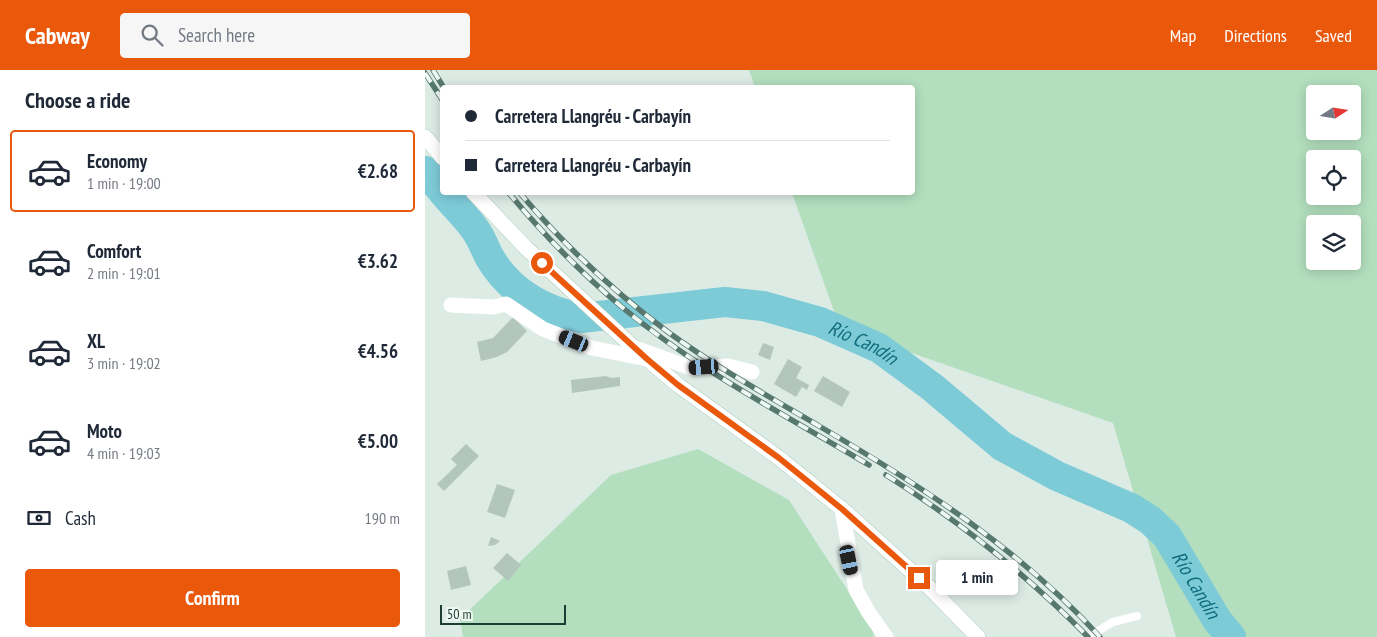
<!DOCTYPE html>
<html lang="en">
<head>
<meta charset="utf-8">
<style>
  :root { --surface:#fff; --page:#f6f6f7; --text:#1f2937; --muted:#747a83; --line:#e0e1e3; --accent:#ea580c }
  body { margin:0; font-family:"PT Sans Narrow",sans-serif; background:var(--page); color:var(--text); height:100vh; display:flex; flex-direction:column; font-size:19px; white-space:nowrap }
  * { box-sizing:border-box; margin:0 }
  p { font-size:16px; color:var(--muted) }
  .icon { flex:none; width:28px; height:28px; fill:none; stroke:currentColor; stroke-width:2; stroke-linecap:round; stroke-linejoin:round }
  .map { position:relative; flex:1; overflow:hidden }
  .panel { display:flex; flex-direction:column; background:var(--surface); width:425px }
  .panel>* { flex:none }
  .banner { position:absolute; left:15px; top:15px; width:475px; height:110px; border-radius:5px; box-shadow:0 2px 12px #0003; display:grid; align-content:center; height:110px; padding:0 25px; background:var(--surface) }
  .needle { width:32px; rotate:78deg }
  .buttons { position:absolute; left:881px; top:15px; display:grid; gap:10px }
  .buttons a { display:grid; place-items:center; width:55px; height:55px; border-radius:5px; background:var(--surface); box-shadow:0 2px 12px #0003; font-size:25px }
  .scale { position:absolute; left:15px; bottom:12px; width:126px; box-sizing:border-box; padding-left:5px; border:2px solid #1d3c33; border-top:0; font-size:14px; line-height:18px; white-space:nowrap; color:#1d3c33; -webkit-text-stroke:4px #eef8f2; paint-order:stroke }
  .end { position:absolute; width:22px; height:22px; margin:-11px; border:6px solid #ea580c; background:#fff; box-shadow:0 0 0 2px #fff }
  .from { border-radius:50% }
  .bubble { position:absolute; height:35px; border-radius:5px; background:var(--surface); box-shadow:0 2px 12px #0003; font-size:16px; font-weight:700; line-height:35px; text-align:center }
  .car { position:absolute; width:15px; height:30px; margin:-15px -8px; border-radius:6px; box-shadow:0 0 4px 1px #0007; background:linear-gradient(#222 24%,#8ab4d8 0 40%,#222 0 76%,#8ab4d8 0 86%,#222 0) }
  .banner b { display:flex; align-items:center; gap:18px; height:48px; font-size:19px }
  .banner b+b { border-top:1px solid var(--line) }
  .banner i { width:12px; height:12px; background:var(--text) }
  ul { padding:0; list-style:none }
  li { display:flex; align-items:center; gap:15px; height:82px; margin:0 10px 8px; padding:0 15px; border:2px solid transparent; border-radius:5px }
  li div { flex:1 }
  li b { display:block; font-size:19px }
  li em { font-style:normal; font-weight:700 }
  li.selected { border-color:var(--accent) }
  li>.icon { width:45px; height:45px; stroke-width:1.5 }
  h2 { padding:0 25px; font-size:22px; line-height:60px }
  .pay { display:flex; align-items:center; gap:12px; height:55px; padding:0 25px; font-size:19px }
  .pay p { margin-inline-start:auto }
  .primary-button { display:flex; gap:10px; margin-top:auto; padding:10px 25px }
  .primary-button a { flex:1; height:58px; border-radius:5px; background:var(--accent); color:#fff; font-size:20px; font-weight:700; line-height:58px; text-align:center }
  header { display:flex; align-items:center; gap:30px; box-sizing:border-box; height:70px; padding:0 25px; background:var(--accent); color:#fff }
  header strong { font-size:24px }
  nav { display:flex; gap:28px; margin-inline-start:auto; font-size:18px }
  .search { width:350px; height:45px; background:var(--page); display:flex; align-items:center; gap:12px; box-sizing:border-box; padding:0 18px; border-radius:5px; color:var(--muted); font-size:19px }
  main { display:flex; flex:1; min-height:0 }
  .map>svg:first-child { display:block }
</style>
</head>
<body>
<header>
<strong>Cabway</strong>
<div class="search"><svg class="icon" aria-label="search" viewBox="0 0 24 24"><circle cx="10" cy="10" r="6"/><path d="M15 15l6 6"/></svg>Search here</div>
<nav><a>Map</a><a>Directions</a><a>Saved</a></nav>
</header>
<main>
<section class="panel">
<h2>Choose a ride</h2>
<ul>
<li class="selected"><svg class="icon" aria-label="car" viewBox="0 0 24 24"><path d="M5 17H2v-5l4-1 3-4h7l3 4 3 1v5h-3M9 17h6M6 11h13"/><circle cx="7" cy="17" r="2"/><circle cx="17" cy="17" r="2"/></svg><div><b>Economy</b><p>1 min · 19:00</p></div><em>€2.68</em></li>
<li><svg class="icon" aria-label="car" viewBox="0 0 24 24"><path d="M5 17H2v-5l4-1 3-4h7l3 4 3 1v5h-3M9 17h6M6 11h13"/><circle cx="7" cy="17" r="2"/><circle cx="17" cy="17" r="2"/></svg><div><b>Comfort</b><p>2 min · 19:01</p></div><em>€3.62</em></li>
<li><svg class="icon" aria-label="car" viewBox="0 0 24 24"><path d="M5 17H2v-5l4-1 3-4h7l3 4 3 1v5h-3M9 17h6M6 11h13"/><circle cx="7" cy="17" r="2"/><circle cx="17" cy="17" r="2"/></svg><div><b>XL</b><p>3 min · 19:02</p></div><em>€4.56</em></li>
<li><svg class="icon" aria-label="car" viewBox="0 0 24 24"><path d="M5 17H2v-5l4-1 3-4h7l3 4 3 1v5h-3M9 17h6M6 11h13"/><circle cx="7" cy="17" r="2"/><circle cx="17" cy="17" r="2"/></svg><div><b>Moto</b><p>4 min · 19:03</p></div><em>€5.00</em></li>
</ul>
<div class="pay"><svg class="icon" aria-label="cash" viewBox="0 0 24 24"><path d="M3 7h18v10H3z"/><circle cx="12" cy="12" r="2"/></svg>Cash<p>190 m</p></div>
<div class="primary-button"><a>Confirm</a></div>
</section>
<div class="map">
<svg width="952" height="567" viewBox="0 0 952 567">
  <rect width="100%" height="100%" fill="#ddebe5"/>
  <!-- green -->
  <g fill="#b3dfbe" fill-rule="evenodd">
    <path d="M324 0H952V567H751L688 353 415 258 367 123 488 122V18L330 17ZM890 24H928V61H890ZM890 89H928V126H890ZM890 154H928V191H890Z"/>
    <polygon points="273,379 364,430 449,561 448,567 38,567 35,549 186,405"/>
  </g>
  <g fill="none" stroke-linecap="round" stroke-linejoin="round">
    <!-- river -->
    <g stroke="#7ecbd8" stroke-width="30">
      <polyline points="0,101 18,122"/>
      <path id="s1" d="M18 122C29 136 44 149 53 164 58 172 61 181 65 188 85 222 119 241 156 248L300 232 338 236 395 252 454 278 507 317 577 376 632 406 706 438 725 450 742 466 792 550 806 567"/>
    </g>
  </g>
  <!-- building -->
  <g fill="#b2c6bd">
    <polygon points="88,247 102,261 82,282 72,287 56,291 52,272 68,268"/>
    <polygon points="338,273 349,277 345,290 333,285"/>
    <polygon points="363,289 377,297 371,308 384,315 382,320 377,317 371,327 349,314"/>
    <polygon points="181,306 186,308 195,307 195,316 147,323 146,310"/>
    <polygon points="398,306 425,322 417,337 389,321"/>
    <polygon points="41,374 54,386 19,421 12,414 32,395 26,389"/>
    <polygon points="72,414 90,420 80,448 62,442"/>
    <polygon points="66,467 75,471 70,475 63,476"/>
    <polygon points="82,483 96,495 83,511 68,498"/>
    <polygon points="41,496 46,515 26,520 22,501"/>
  </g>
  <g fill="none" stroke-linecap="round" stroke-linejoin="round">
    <defs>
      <g id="secondary">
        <polyline points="0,67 18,88"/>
        <polyline points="48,122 102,179 207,276 253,315 354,388 417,439 506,519 553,567"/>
      </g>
    </defs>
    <!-- secondary casing -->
    <use href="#secondary" stroke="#afccc1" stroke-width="16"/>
    <!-- lane -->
    <polyline stroke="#fff" stroke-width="8" points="663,567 688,552 712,546"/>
    <!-- street -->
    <g stroke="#fff" stroke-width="15">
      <polyline points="26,235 68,237 81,234 118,259 167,278 222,289"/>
      <polyline points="213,279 266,298 303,296 327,302"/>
      <polyline points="417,439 431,520 444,543 461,567"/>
    </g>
    <!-- secondary -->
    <use href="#secondary" stroke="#fff" stroke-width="15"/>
    <defs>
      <g id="rail">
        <polyline points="8,0 19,18"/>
        <polyline points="0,3 18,31"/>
        <path d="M83 122C118 164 156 203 198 238 273 300 360 345 444 395"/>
        <path d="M94 122C139 175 188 221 243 262 291 297 343 326 394 356 495 415 596 480 675 567"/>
        <path d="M461 405C534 451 602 505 663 567"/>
      </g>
    </defs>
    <!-- rail casing -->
    <use href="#rail" stroke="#57786f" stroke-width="5.5"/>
    <!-- rail -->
    <use href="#rail" stroke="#eef8f2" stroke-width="4" stroke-dasharray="11" stroke-linecap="butt"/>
  </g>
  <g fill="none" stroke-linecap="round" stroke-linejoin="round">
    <!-- route -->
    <polyline stroke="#ea580c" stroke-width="6" points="117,193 222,289 253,315 354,388 417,439 494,508"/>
  </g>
  <g text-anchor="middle" stroke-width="4.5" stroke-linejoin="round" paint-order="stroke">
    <!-- water labels -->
    <g font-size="20" font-style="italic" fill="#116e7e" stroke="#eef8f2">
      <text dy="7" stroke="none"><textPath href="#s1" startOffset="484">Río Candín</textPath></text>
      <text dy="7" stroke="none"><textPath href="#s1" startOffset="904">Río Candín</textPath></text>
    </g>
  </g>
</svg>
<div class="buttons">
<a><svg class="needle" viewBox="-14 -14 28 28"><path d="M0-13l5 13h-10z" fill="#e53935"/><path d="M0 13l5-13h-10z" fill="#747a83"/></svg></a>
<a><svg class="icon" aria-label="locate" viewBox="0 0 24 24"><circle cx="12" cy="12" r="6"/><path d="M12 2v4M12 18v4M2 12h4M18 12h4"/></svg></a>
<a><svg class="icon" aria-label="layers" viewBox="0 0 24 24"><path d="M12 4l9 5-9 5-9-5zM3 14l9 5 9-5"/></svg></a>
</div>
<div class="scale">50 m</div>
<i class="end from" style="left:117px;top:193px"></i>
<i class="end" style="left:494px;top:508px"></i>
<div class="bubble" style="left:511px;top:490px;width:82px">1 min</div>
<i class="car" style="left:149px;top:271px;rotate:292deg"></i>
<i class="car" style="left:279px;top:297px;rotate:266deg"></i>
<i class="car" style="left:424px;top:490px;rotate:168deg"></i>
<div class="banner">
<b><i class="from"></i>Carretera Llangréu - Carbayín</b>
<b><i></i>Carretera Llangréu - Carbayín</b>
</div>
</div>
</main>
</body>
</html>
